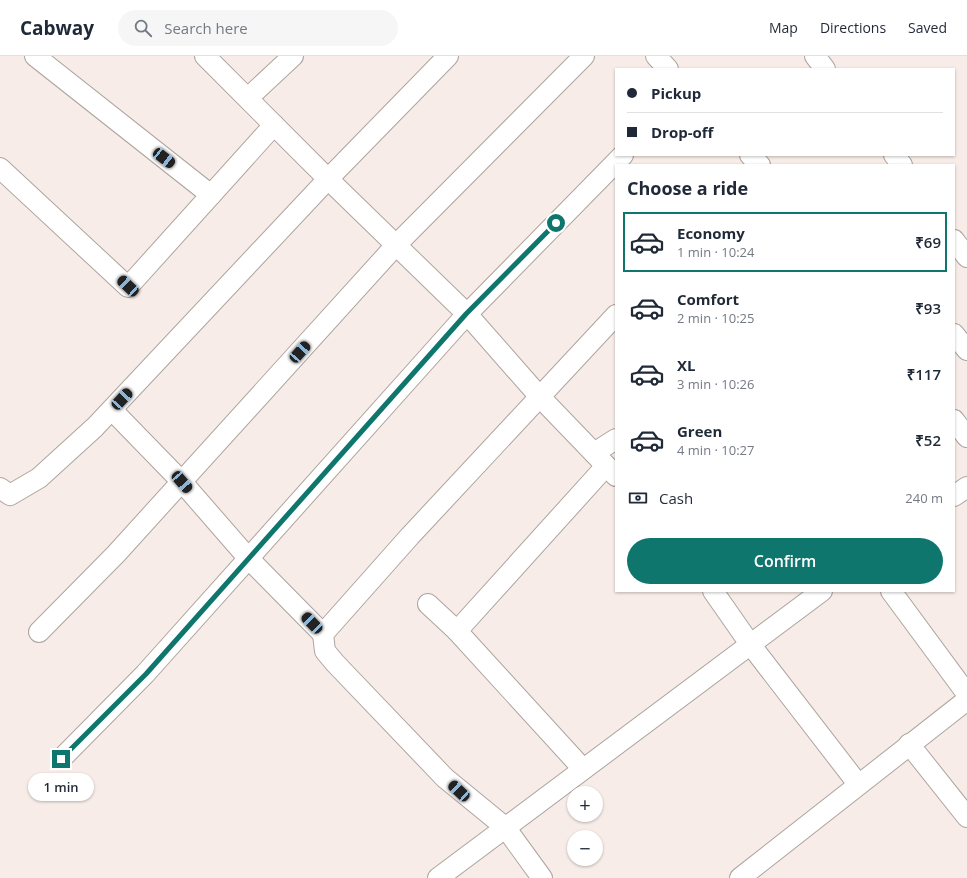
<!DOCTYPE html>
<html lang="en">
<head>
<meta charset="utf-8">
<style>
  :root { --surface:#fff; --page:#f6f6f7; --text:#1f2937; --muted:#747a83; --line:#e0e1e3; --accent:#0f766e }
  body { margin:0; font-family:"Open Sans",sans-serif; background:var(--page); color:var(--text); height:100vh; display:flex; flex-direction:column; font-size:15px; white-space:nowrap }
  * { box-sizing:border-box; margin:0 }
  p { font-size:13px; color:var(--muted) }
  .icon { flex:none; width:22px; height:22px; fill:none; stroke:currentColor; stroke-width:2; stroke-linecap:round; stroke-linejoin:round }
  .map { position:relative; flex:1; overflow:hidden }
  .side { position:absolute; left:615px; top:108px; width:340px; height:428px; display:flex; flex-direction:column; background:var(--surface); border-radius:0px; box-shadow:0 1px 3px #0004 }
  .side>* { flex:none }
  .guide { position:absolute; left:615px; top:12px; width:340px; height:88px; border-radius:0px; box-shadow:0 1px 3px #0004; display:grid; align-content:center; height:88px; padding:0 12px; background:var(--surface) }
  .fabs { position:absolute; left:567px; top:730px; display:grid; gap:8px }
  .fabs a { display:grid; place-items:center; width:36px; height:36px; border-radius:50%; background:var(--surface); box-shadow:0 1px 3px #0004; font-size:20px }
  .end { position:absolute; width:18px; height:18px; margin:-9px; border:5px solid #0f766e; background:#fff; box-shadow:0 0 0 2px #fff }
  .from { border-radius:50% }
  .bubble { position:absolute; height:28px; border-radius:14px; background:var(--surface); box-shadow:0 1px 3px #0004; font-size:13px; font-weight:600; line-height:28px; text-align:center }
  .car { position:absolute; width:12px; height:24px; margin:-12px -6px; border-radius:5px; box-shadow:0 0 3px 1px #0007; background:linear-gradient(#222 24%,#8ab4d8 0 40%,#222 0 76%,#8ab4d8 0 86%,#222 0) }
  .guide b { display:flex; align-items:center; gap:14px; height:38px; font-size:15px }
  .guide b+b { border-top:1px solid var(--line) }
  .guide i { width:10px; height:10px; background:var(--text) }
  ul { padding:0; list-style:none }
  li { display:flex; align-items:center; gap:12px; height:60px; margin:0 8px 6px; padding:0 4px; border:2px solid transparent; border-radius:0px }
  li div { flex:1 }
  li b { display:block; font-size:15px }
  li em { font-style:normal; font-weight:600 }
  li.selected { border-color:var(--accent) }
  li>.icon { width:36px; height:36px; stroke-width:1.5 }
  h2 { padding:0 12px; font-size:18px; line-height:48px }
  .pay { display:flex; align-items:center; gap:10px; height:44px; padding:0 12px; font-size:15px }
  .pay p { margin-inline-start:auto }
  .cta { display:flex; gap:8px; margin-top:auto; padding:8px 12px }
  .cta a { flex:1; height:46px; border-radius:24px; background:var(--accent); color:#fff; font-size:16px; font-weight:600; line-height:46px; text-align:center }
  header { display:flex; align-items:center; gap:24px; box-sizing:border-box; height:56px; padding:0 20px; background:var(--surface); border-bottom:1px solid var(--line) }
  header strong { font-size:19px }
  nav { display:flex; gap:22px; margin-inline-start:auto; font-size:14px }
  .search { width:280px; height:36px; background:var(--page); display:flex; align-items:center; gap:10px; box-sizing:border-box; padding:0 14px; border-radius:22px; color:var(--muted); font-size:15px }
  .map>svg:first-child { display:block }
</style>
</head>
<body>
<header>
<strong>Cabway</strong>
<div class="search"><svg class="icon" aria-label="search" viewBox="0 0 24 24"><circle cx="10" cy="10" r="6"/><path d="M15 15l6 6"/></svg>Search here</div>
<nav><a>Map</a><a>Directions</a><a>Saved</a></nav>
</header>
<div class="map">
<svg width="967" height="822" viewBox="0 0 967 822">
  <rect width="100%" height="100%" fill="#f7ece7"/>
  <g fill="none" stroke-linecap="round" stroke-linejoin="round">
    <defs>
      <g id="minor">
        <polyline points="35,0 211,139"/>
        <polyline points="205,0 328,123 467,258 539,340 616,420"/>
        <polyline points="656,0 668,13"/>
        <polyline points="815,0 825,13"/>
        <polyline points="248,42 293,0"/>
        <polyline points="750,99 760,109"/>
        <polyline points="894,99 902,109"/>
        <polyline points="0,112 128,231 274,69"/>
        <polyline points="954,184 967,201"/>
        <polyline points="954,278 967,294"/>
        <polyline points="112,354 182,426 249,503 323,578"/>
        <polyline points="954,364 967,381"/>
        <polyline points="594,397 616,383"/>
        <polyline points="0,432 10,439 39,422 95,371 328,123 448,0"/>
        <polyline points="954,440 967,431"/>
        <polyline points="713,535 750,588 858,728"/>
        <polyline points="891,535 967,638"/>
        <polyline points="428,548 457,575"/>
        <polyline points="39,576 116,498 397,188 584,0"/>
        <polyline points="909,688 967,761"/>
        <polyline points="61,703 145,618 467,258 623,99"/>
        <polyline points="583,713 457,575 606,410"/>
        <polyline points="438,822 822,535"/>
        <polyline points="542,822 505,771 445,722 335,607 325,595 323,578 410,480 616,259"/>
        <polyline points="740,822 967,644"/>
      </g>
    </defs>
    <!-- minor casing -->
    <use href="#minor" stroke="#aea49f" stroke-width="22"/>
    <!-- minor -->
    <use href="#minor" stroke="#fff" stroke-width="20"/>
  </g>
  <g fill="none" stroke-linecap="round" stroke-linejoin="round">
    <!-- route -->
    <polyline stroke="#0f766e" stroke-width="5" points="61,703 146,618 466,258 556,167"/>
  </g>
</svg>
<div class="fabs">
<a>+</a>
<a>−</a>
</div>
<i class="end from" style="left:556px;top:167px"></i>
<i class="end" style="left:61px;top:703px"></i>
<div class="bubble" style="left:28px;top:717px;width:66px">1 min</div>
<i class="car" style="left:164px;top:102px;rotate:128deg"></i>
<i class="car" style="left:128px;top:230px;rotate:313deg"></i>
<i class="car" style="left:300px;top:296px;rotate:42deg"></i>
<i class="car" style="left:122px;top:343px;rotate:43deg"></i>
<i class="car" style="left:182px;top:426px;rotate:139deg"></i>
<i class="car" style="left:312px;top:567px;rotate:316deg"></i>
<i class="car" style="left:459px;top:735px;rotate:313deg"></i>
<div class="guide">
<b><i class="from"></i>Pickup</b>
<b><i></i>Drop-off</b>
</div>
<section class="side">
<h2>Choose a ride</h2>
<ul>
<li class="selected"><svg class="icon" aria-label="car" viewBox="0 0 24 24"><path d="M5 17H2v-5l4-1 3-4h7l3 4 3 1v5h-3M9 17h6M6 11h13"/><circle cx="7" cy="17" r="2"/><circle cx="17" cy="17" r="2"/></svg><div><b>Economy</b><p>1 min · 10:24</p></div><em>₹69</em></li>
<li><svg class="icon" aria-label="car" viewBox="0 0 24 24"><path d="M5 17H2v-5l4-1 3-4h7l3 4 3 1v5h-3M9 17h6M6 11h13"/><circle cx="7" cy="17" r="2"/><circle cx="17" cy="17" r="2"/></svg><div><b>Comfort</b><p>2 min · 10:25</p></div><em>₹93</em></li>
<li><svg class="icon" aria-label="car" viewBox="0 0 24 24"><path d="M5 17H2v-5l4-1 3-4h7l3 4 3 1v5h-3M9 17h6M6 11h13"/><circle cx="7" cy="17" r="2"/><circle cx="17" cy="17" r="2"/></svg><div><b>XL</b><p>3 min · 10:26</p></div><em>₹117</em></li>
<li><svg class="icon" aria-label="car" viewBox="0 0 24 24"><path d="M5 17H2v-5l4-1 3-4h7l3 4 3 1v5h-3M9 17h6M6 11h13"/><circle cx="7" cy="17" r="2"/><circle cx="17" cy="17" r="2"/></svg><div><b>Green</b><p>4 min · 10:27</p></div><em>₹52</em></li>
</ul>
<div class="pay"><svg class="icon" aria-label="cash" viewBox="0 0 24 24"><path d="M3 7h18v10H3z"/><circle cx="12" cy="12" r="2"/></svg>Cash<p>240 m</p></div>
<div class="cta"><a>Confirm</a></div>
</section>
</div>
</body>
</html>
